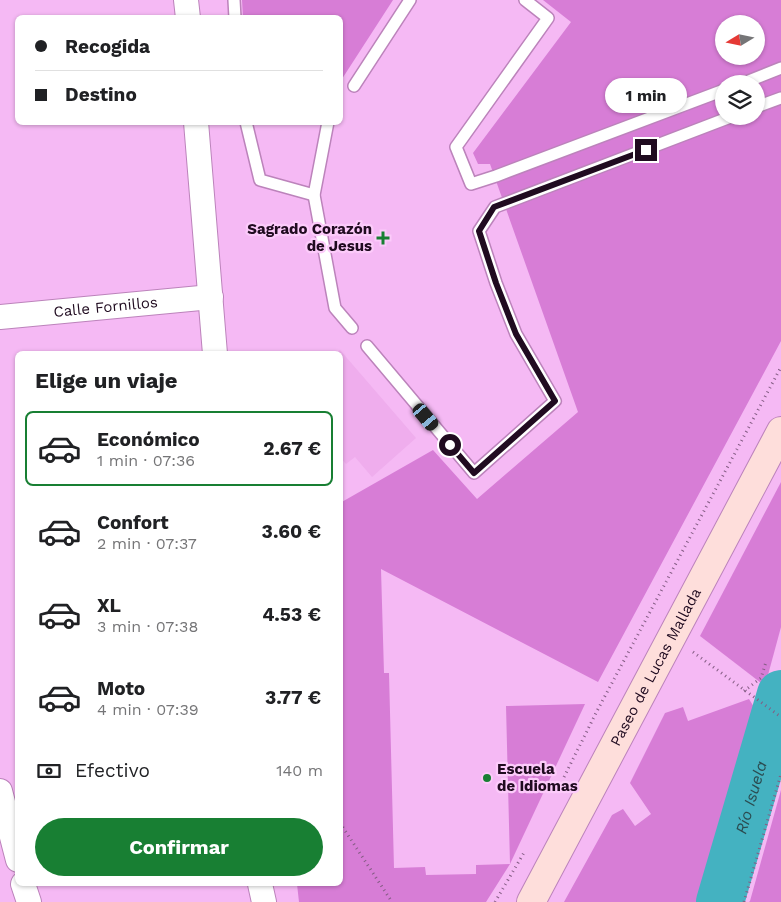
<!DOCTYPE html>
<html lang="es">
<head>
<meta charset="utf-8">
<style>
  :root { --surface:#fff; --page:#f6f6f6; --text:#202124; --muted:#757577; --line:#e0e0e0; --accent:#187f33 }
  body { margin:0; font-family:"Work Sans",sans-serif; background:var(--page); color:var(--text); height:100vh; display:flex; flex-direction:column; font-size:19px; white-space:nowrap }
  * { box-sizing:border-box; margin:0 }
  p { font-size:16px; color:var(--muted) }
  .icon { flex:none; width:28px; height:28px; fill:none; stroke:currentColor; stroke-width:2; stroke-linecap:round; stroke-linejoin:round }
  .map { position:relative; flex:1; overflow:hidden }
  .details { position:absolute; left:15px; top:351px; width:328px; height:535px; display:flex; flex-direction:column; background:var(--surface); border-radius:8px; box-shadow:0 1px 4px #0004 }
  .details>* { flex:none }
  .guide { position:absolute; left:15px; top:15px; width:328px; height:110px; border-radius:8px; box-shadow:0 1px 4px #0004; display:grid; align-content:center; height:110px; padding:0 20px; background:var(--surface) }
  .needle { width:32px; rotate:260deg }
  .controls { position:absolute; left:715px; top:15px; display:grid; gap:10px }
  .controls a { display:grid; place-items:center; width:50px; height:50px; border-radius:50%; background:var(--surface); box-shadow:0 1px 4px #0004; font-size:25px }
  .end { position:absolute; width:22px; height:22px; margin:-11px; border:6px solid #200b20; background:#fff; box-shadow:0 0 0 2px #fff }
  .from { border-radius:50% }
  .bubble { position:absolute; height:35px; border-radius:18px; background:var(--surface); box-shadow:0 1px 4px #0004; font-size:16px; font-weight:700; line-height:35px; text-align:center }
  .car { position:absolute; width:15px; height:30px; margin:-15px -8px; border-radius:6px; box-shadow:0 0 4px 1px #0007; background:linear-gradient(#222 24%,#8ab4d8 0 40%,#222 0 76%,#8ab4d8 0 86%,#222 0) }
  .guide b { display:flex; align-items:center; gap:18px; height:48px; font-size:19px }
  .guide b+b { border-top:1px solid var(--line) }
  .guide i { width:12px; height:12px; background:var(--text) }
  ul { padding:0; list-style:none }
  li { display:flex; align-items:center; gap:15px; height:75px; margin:0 10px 8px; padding:0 10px; border:2px solid transparent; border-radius:8px }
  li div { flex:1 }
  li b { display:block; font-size:19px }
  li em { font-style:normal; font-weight:700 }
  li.active { border-color:var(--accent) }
  li>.icon { width:45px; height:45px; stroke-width:1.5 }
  h2 { padding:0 20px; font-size:22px; line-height:60px }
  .pay { display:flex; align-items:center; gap:12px; height:55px; padding:0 20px; font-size:19px }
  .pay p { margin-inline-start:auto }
  .action { display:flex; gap:10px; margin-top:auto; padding:10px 20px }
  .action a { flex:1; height:58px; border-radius:30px; background:var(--accent); color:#fff; font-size:20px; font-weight:700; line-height:58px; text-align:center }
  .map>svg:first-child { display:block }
</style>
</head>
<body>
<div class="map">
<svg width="781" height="902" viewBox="0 0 781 902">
  <rect width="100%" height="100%" fill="#f5b9f4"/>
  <!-- built -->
  <polygon fill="#efaded" points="340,350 416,438 372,477 355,457 346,464 340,457 340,354 335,354"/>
  <!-- green -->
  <g fill="#d77dd6" fill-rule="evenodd">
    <polygon points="242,0 393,0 340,82 340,18 243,17"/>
    <path d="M543 0H781V341L598 682 381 569 384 673H389L394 868 425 867 426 875 476 874V865L510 864 506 706 585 704 510 864 486 902H299L297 884H340V503L433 450 477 499 578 412 490 164H478L473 153 571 22ZM724 24H756V56H724ZM724 84H756V116H724Z"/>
    <polygon points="781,482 781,627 765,686 700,636"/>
    <polygon points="749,699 757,712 708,886 701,902 564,902 612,815 623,809 635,826 651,814 630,783 665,713 683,707 688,721"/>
    <polygon points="781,790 781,902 749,902 750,901"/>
  </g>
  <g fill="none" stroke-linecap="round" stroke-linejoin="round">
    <!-- river -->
    <path stroke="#44b2c1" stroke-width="48" id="s1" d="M720 902 781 694"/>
    <defs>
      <g id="lane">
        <polyline points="234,0 235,18"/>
        <polyline points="525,0 548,18 456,147 471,184 496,176 724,90"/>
        <polyline points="741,84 781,68"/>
        <polyline points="354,86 410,0"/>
        <polyline points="756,107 781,98"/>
        <polyline points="246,122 260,180 314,195"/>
        <polyline points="328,122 314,195 335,308 352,328"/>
        <polyline points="367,346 474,473 555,401 516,334 496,283 479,231 495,207 733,116"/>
      </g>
      <g id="street">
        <polyline points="186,0 188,18"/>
        <polyline points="196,122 215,354"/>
        <path id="s2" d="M0 317 211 297"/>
        <polyline points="0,791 18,860"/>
        <polyline points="23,884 29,902"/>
        <polyline points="260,884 264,902"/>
      </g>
      <g id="secondary">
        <path id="s3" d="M531 902 781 431"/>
      </g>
    </defs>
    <!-- lane casing -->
    <use href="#lane" stroke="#bc83bb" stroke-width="14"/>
    <!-- street casing -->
    <use href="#street" stroke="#bc83bb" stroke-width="26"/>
    <!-- secondary casing -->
    <use href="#secondary" stroke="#bc83bb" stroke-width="30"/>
    <!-- path -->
    <g stroke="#835c83" stroke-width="3" stroke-dasharray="1 4" stroke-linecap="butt">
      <polyline points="693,652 781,717"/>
      <polyline points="744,691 761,678 766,662"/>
      <polyline points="564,777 597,711 781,367"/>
      <polyline points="340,823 392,902"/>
      <polyline points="495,902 525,851"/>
      <polyline points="744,902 781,774"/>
    </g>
    <!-- lane -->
    <use href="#lane" stroke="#fff" stroke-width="11"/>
    <!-- street -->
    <use href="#street" stroke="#fff" stroke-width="24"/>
    <!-- secondary -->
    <use href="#secondary" stroke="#fededb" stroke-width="28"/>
  </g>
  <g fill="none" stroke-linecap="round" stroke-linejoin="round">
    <!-- route -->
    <polyline stroke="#200b20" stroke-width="6" points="450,445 474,473 555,401 516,334 496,283 479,231 494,207 646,150"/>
  </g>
  <!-- markers -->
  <g fill="#187f33" stroke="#fccbfa" stroke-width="2">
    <path d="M380.5 230.5h5v5h5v5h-5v5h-5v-5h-5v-5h5z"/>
    <circle cx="487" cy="778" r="5"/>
  </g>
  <g text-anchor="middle" stroke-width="4.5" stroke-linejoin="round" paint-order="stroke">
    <!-- poi labels -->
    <g font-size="15" font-weight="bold" fill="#200b20" stroke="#fccbfa" text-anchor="end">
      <text x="372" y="234">Sagrado Corazón<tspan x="372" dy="17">de Jesus</tspan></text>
      <text x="497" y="774" text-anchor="start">Escuela<tspan x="497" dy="17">de Idiomas</tspan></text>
    </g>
    <!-- street labels -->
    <g font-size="15" fill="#200b20" stroke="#fccbfa">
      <text dy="5" stroke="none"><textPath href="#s2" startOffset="106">Calle Fornillos</textPath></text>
      <text dy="5" stroke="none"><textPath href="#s3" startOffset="266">Paseo de Lucas Mallada</textPath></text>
    </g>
    <!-- water labels -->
    <g font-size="16" font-style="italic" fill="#2b4c51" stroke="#fccbfa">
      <text dy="6" stroke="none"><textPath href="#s1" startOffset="109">Río Isuela</textPath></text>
    </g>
  </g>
</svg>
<div class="controls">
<a><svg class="needle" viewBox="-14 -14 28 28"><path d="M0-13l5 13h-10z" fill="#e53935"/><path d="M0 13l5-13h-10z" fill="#757577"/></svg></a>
<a><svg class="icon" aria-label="layers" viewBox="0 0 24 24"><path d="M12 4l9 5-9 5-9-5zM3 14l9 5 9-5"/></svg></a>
</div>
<i class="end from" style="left:450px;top:445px"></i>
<i class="end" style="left:646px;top:150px"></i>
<div class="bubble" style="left:605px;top:78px;width:82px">1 min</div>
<i class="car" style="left:426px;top:417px;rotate:140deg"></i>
<div class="guide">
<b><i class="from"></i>Recogida</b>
<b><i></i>Destino</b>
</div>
<section class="details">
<h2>Elige un viaje</h2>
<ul>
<li class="active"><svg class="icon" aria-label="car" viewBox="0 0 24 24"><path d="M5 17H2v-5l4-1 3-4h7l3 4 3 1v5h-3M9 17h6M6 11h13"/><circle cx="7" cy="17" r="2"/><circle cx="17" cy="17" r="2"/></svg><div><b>Económico</b><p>1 min · 07:36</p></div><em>2.67 €</em></li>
<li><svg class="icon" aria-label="car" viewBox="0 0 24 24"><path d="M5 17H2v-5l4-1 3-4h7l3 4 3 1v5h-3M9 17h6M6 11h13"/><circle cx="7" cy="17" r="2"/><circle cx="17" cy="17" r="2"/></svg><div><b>Confort</b><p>2 min · 07:37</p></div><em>3.60 €</em></li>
<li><svg class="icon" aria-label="car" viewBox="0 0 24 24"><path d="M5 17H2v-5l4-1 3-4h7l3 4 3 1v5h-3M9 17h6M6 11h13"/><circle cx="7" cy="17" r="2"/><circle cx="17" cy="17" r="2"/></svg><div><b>XL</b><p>3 min · 07:38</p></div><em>4.53 €</em></li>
<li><svg class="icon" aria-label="car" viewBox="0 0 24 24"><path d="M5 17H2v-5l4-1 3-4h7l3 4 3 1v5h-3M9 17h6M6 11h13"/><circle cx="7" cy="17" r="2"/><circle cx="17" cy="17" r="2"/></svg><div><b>Moto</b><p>4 min · 07:39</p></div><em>3.77 €</em></li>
</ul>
<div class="pay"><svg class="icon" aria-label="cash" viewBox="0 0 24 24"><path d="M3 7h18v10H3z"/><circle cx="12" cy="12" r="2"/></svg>Efectivo<p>140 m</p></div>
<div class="action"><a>Confirmar</a></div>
</section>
</div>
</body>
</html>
